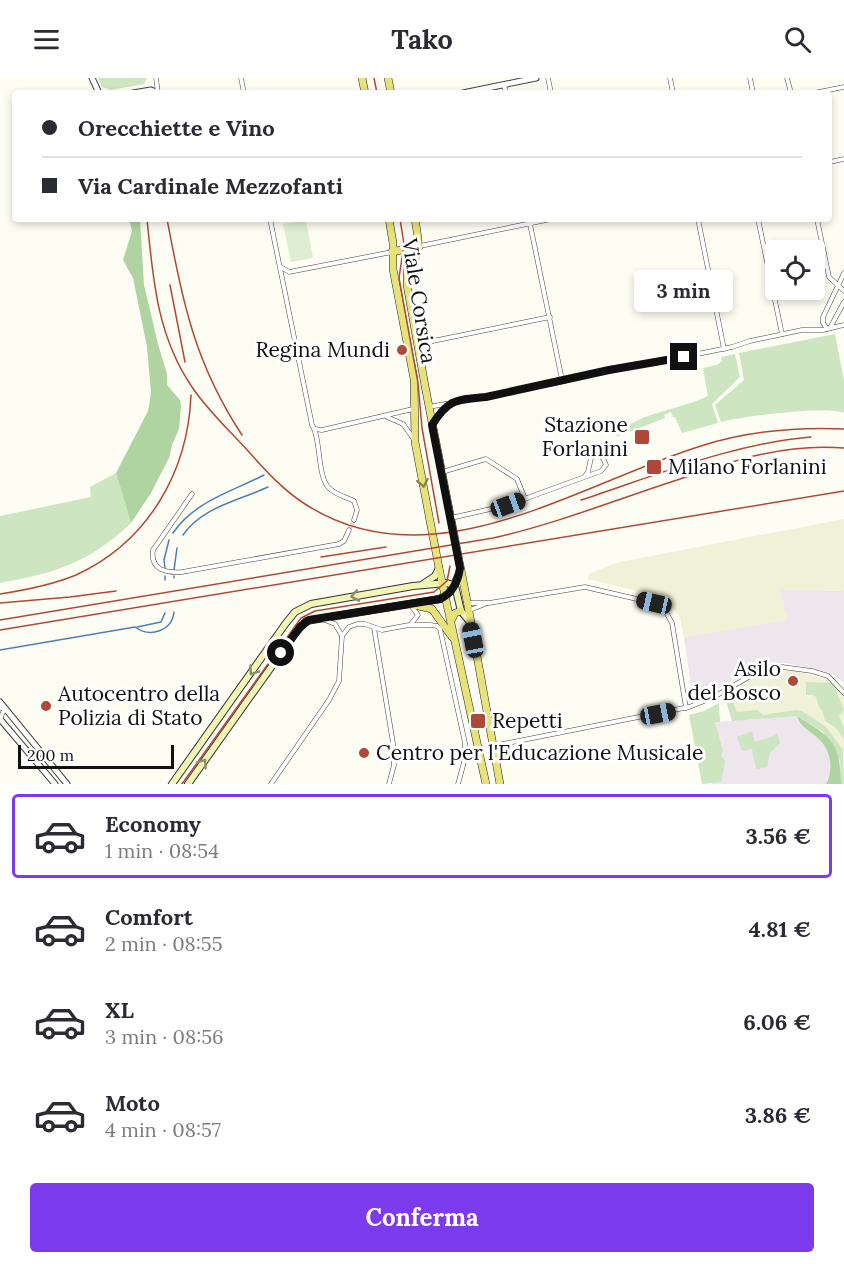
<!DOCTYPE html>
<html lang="it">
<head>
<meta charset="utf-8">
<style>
  :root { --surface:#fff; --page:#f7f7f7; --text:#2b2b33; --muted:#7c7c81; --line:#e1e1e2; --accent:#7c3aed }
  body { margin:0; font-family:Lora,serif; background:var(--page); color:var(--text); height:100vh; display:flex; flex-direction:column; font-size:22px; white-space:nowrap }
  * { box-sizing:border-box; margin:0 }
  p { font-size:20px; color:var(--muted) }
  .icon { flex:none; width:33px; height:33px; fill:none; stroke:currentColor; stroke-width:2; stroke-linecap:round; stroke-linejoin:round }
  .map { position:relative; height:706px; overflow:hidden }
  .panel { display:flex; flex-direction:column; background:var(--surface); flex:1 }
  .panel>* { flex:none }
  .hud { position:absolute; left:12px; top:12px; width:820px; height:132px; border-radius:6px; box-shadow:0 3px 9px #0003; display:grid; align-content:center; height:132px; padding:0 30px; background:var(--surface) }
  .tools { position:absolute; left:765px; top:162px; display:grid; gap:12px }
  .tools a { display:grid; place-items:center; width:60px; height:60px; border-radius:6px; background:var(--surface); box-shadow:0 3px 9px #0003; font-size:30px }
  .scale { position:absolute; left:18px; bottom:15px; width:156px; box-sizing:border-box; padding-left:6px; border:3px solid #101010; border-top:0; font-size:16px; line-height:21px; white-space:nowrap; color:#101010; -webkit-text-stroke:4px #fff; paint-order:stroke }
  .end { position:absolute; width:27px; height:27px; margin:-14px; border:8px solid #101010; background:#fff; box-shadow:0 0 0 3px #fff }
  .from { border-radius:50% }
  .bubble { position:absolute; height:42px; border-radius:6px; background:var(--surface); box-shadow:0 3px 9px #0003; font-size:20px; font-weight:700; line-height:42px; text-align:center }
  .car { position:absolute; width:18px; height:36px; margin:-18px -9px; border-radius:8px; box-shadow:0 0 4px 2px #0007; background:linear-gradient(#222 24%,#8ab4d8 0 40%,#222 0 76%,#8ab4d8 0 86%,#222 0) }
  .hud b { display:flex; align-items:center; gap:21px; height:57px; font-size:22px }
  .hud b+b { border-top:2px solid var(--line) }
  .hud i { width:15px; height:15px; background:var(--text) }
  ul { padding:10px 0 0; list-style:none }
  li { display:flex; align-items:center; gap:18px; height:84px; margin:0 12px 9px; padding:0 18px; border:3px solid transparent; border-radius:6px }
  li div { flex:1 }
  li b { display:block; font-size:22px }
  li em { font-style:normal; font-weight:700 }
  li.active { border-color:var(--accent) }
  li>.icon { width:54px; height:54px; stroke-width:1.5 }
  .cta { display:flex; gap:12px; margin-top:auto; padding:12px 30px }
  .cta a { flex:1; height:69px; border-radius:6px; background:var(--accent); color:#fff; font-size:24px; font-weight:700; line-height:69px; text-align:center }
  header { display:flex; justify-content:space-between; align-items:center; height:78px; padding:0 30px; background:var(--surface); font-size:27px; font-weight:700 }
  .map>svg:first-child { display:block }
</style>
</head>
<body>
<header><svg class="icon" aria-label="menu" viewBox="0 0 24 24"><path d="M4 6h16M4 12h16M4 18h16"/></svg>Tako<svg class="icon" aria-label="search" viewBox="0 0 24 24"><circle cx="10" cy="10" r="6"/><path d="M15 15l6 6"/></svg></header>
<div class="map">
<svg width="844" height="706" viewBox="0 0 844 706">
  <rect width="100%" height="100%" fill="#fefdf4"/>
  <!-- industrial -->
  <g fill="#ede6ed">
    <polygon points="780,511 844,513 844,605 832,596 823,593 786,585 775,585 764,587 693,623 684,559 787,542"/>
    <polygon points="797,638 798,643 820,661 828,670 831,691 826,706 712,706 713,693 723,672 715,644"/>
  </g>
  <!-- farmland -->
  <g fill="#eff2d6">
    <polygon points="844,441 844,513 780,511 788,542 684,559 680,540 671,527 660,518 587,501 589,496 615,485"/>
    <polygon points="777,590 806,595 827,602 836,609 844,620 844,676 843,672 802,633 763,637 737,634 729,613 759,596"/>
  </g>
  <!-- green -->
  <g fill="#cde5c1">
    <polygon points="98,0 147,0 144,6 111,12 102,9"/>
    <path d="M835 256 844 303V335C825 328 743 338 721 344L715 327 744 302 739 275Z"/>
    <path d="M735 276 740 299 712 326 718 345 682 355 675 339H673L671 334 664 337 665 340 616 359 618 352C629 348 638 341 648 338 668 331 689 327 708 318L703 290 717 287 722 283 721 279Z"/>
    <path d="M116 395 131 445C89 485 55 495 0 505V438L91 419 90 409Z"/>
    <polygon points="806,604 831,605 834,608 844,632 839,638 844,650 844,661 836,650 825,643 823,634 819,629 816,619 813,617 806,617"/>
    <polygon points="729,613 737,634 757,632 763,637 796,632 802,633 826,649 843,672 844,706 841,706 840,683 823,654 797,638 732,643 724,616"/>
    <polygon points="719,625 720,644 715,644 723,672 721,677 725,684 721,704 702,706 689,637 704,633"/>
    <polygon points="752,653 755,664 776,657 777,654 780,665 770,675 767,689 756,691 752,671 742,673 737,659"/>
  </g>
  <!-- forest -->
  <g fill="#afd4a2">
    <polygon points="129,141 140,141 144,207 158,266 167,296 167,307 180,322 181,328 179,351 172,367 169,380 151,415 131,445 116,395 148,333 151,315 147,269 133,200 123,182 132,153"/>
    <path d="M797 638C832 660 840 663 841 706H826C830 698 831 692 830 683 827 656 801 655 797 638Z"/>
  </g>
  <!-- pitch -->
  <polygon fill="#dfedd2" points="306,142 313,180 291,184 283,146"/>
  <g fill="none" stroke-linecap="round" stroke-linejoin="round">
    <!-- stream -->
    <g stroke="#4e7dbe" stroke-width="1.5">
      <path d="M173 455C195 423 231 414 264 397"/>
      <path d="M183 457C202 429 238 423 268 409"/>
      <polyline points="165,490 164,482 169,462"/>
      <polyline points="174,492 177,470"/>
      <polyline points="165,498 165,502"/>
      <polyline points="174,498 174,500"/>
      <polyline points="137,549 161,544 165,535"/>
      <path d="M0 572 135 549C150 560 172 553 174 534"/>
    </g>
    <!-- minor-tunnel -->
    <polyline stroke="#dad9d2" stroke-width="4" stroke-dasharray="4 2" stroke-linecap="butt" points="349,452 354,442"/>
    <defs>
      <g id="minor">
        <polyline points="156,0 158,15"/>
        <polyline points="241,0 244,15"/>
        <polyline points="548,0 551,15"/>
        <polyline points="670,0 673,15"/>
        <polyline points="750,0 753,15"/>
        <polyline points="787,0 791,15"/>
        <polyline points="504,7 506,15"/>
        <polyline points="814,15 844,9"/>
        <polyline points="830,84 844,81"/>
        <path d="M270 141 312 347C321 359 317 399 329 410 336 417 346 419 354 423L357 432 354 442"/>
        <polyline points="529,141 561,297 564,303"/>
        <polyline points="698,141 724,271"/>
        <polyline points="758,141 782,256"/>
        <polyline points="817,141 829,199 844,213"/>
        <polyline points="420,168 551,141"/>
        <polyline points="281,189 289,194 392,174"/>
        <polyline points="830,250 844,224"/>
        <polyline points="827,251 823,245 823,239 844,195"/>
        <polyline points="418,266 550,239"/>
        <polyline points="429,329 556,305 636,286 648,286 732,269 750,263 802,252 823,252 844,247"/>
        <polyline points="387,339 403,346 413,360"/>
        <polyline points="433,346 451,324"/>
        <polyline points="315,351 322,352 413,331"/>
        <polyline points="442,394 486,381 517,401 525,421"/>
        <path d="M192 416 153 472C150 492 166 495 182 494L339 466 344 463 349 452"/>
        <polyline points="451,440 508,427 601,393 606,387 603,380 597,377 591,380 588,394 585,398"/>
        <polyline points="467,525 489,525 585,509 654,525 666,534 672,545 686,630"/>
        <polyline points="470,532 485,526"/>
        <polyline points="322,541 335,546 342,558"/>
        <polyline points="411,546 418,537 412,529"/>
        <polyline points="374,550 393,665 394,687 389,706"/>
        <polyline points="0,630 5,630 0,641"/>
        <polyline points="493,668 689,629 712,620 759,593 775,588 812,593 828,598 844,615"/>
        <polyline points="271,706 329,622 339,603 342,558 349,549 357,546 365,546 382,552 409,547 430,547 437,548 440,551 465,665 464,684 458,706"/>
      </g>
      <g id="tertiary">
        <polyline points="92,0 99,15"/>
        <polyline points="133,15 151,12 158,15"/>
        <polyline points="463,15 536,0"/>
        <polyline points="0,624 67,706"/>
        <polyline points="0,641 55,706"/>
      </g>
      <g id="secondary">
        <polyline points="423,506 435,498 439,490"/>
        <polyline points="172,706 286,545 295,534 311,526 413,508 447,505 455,508 461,533 469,543"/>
        <polyline points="188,706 294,557 306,543 440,521 452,512 460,493"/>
      </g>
      <g id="primary">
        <polyline points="362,0 365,15"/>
        <polyline points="388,0 391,15"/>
        <polyline points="389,141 393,165 393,191 414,301 415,364 439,490 486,706"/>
        <polyline points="405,171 408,181 407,207 425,308 468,528 500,706"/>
        <polyline points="392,174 419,168"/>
        <path d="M409 190C423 172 418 162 415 141"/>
        <polyline points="410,526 432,531 452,559"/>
        <polyline points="451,543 455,535 461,533"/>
      </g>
    </defs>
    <!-- minor casing -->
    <use href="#minor" stroke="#434343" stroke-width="5"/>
    <!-- tertiary casing -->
    <use href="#tertiary" stroke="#434343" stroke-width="7"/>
    <!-- secondary casing -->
    <use href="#secondary" stroke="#323232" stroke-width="8"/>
    <!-- primary casing -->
    <use href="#primary" stroke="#212121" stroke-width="8"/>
    <!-- minor -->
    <use href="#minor" stroke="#fff" stroke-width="4"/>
    <!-- tertiary -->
    <use href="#tertiary" stroke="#fff" stroke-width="5"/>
    <!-- secondary -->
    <use href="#secondary" stroke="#f1f6b7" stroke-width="6"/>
    <!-- primary -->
    <use href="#primary" stroke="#e8e27a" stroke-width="7"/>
    <!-- tram -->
    <g stroke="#b04838" stroke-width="1.5">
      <polyline points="374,0 377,15"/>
      <polyline points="400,141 404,166 399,200 418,305 422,350 439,445"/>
      <polyline points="182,706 301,540 315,533 434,514 447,503 450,488"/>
    </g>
    <!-- rail -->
    <g stroke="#b04838" stroke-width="1.5">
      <path d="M147 141C153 201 157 258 192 309 208 333 230 353 249 374 266 393 283 412 305 426 431 508 578 406 701 368 747 353 796 349 844 351"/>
      <path d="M167 141C183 224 194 284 242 357"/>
      <polyline points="170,207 185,284"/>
      <path d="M581 422C657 397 731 366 811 359"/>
      <polyline points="321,479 386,469"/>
      <path d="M0 516C26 512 52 507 76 497 148 464 188 394 191 317"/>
      <polyline points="0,525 70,519 116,513"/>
      <path d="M0 542 493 460C556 446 618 421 680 401 734 382 786 365 844 370"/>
      <polyline points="0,552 844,413"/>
    </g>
  </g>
  <!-- one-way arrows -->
  <defs><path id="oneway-chevron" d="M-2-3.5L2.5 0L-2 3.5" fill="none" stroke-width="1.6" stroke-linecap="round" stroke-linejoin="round" transform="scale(1.5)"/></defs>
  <use stroke="#87844a" href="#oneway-chevron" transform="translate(423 405) rotate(79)"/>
  <g stroke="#8c8e6c">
    <use href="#oneway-chevron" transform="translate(355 518) rotate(170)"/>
    <use href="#oneway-chevron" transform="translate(253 593) rotate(125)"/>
    <use href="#oneway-chevron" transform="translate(203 685) rotate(-55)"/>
  </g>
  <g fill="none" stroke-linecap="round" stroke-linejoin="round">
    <!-- route -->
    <path stroke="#101010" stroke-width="8" d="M281 575 300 549 309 542 440 521C453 515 458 504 460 490L432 347C449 320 457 322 486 319L609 292 684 279"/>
  </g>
  <!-- markers -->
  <g fill="#b04838" stroke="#fff" stroke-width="2">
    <circle cx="402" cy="272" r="6"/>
    <rect x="634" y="351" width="16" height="16" rx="3"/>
    <rect x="646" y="381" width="16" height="16" rx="3"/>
    <circle cx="793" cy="603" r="6"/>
    <circle cx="46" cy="628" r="6"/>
    <rect x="470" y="635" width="16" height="16" rx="3"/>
    <circle cx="364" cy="675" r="6"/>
  </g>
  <g text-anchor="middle" stroke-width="6" stroke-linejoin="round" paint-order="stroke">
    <!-- street labels -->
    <g font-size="21" fill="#101010" stroke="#fff">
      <text transform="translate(419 223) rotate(81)" y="7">Viale Corsica</text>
    </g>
    <!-- poi labels -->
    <g font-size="21" fill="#101010" stroke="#fff" text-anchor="start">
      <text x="390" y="279" text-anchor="end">Regina Mundi</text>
      <text x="628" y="354" text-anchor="end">Stazione<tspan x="628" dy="24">Forlanini</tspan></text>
      <text x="668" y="396">Milano Forlanini</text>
      <text x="781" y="598" text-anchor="end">Asilo<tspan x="781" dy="24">del Bosco</tspan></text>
      <text x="58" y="623">Autocentro della<tspan x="58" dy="24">Polizia di Stato</tspan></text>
      <text x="492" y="650">Repetti</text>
      <text x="376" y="682">Centro per l'Educazione Musicale</text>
    </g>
  </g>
</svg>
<div class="tools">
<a><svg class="icon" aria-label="locate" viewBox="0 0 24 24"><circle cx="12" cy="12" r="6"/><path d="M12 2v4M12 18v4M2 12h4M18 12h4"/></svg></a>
</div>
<div class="scale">200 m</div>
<i class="end from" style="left:281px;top:575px"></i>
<i class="end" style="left:684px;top:279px"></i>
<div class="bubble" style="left:634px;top:192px;width:99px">3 min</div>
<i class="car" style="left:508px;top:427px;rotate:70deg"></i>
<i class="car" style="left:654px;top:525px;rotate:283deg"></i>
<i class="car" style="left:473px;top:562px;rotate:349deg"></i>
<i class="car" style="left:658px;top:636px;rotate:79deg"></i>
<div class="hud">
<b><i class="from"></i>Orecchiette e Vino</b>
<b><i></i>Via Cardinale Mezzofanti</b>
</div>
</div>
<section class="panel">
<ul>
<li class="active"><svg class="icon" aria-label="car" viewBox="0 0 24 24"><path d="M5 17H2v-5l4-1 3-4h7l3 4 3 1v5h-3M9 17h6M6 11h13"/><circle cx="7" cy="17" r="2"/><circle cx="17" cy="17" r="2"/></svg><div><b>Economy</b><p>1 min · 08:54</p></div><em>3.56 €</em></li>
<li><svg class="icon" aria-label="car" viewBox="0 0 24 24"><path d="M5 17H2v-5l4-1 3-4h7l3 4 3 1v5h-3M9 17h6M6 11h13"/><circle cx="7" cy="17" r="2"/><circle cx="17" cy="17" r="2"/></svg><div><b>Comfort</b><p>2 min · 08:55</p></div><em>4.81 €</em></li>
<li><svg class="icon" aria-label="car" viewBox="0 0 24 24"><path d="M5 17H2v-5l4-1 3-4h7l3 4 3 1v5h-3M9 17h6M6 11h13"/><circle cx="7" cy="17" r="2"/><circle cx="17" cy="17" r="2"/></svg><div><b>XL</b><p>3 min · 08:56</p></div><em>6.06 €</em></li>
<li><svg class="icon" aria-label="car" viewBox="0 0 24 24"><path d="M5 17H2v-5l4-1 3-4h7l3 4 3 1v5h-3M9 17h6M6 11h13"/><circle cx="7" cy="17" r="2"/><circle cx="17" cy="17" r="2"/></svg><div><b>Moto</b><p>4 min · 08:57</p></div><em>3.86 €</em></li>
</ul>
<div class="cta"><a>Conferma</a></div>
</section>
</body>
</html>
